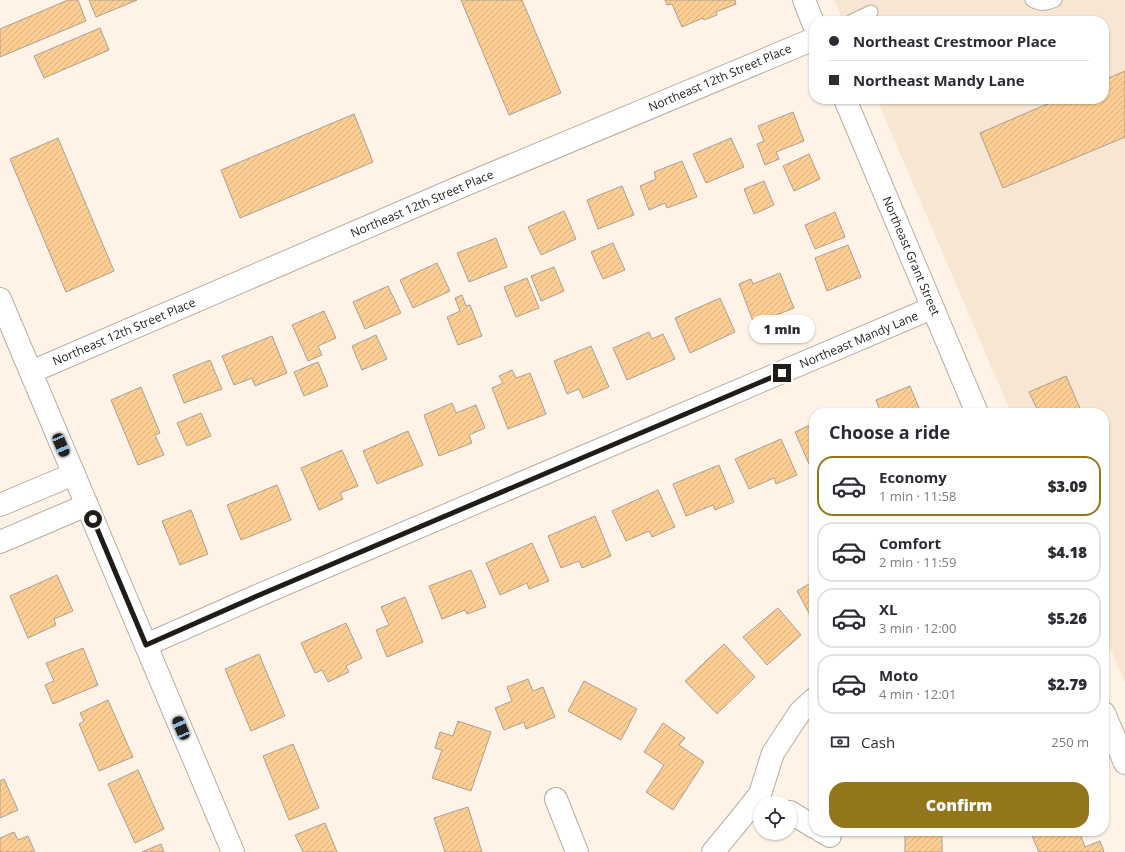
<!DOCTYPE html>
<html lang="en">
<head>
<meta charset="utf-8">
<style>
  :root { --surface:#fff; --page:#f7f7f7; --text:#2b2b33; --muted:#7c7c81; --line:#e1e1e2; --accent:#93761c }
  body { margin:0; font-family:"Open Sans",sans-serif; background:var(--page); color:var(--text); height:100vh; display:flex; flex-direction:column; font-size:15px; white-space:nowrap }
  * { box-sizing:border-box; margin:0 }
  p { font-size:13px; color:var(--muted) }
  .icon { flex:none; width:22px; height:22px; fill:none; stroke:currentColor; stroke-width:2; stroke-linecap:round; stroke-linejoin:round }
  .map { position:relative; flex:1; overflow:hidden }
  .sheet { position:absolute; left:809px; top:408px; width:300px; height:428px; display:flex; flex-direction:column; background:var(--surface); border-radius:16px; box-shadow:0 1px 3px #0004 }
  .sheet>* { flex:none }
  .hud { position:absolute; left:809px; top:16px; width:300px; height:88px; border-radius:16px; box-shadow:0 1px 3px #0004; display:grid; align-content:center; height:88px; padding:0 20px; background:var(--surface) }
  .tools { position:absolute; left:753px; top:796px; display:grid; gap:8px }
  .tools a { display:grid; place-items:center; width:44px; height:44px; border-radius:50%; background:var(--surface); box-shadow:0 1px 3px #0004; font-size:20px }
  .end { position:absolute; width:18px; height:18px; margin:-9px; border:5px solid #201d18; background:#fff; box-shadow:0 0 0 2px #fff }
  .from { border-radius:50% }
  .bubble { position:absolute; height:28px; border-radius:14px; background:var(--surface); box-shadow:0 1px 3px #0004; font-size:13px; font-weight:800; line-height:28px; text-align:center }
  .car { position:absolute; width:12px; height:24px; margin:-12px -6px; border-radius:5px; box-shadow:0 0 3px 1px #0007; background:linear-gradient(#222 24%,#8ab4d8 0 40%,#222 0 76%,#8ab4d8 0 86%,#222 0) }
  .hud b { display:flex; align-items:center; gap:14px; height:38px; font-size:15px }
  .hud b+b { border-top:1px solid var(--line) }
  .hud i { width:10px; height:10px; background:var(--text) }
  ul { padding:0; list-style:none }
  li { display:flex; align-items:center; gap:12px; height:60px; margin:0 8px 6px; padding:0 12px; border:2px solid var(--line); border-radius:16px }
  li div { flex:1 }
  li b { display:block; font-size:15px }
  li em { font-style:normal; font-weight:800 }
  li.active { border-color:var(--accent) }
  li>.icon { width:36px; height:36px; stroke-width:1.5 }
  h2 { padding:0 20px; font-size:18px; line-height:48px }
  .pay { display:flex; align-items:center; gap:10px; height:44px; padding:0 20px; font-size:15px }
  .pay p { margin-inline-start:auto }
  .cta { display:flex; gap:8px; margin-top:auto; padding:8px 20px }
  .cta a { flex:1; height:46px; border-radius:16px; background:var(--accent); color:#fff; font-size:16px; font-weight:800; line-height:46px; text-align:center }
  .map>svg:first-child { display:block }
</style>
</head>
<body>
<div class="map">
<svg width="1125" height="852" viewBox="0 0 1125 852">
  <defs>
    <pattern id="building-hatch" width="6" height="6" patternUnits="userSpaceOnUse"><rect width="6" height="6" fill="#fdce93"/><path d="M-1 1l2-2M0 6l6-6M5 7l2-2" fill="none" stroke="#d9b07e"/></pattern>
  </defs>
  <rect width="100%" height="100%" fill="#fef3e6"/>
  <!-- built -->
  <polygon fill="#f6e6d2" points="834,0 1125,0 1125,683 1104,633 1104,413 1011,413 877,99 1104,99 1104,21 843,21"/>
  <!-- building -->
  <g fill="url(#building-hatch)" stroke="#aaa093">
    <polygon points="68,0 78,0 86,21 0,57 0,29"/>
    <polygon points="89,0 137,0 96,17"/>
    <polygon points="461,0 522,0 561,93 509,115"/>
    <polygon points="665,0 735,0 736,4 716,12 717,15 704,20 703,18 682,27 672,4 667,5"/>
    <polygon points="100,28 109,50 44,78 34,56"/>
    <polygon points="1125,71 1125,137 1003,188 980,133 1059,99 1104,99 1104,80"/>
    <polygon points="793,112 804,141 776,152 779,159 765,165 757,144 764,141 758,126"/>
    <polygon points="354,114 373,162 240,218 221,170"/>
    <polygon points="58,138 114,271 66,292 10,159"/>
    <polygon points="731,138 744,167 706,183 693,154"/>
    <polygon points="809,154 820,179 794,191 783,166"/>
    <polygon points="682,161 697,197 667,208 665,203 649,210 640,186 656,179 654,172"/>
    <polygon points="764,181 774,205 754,214 744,189"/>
    <polygon points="622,186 634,215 598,229 587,200"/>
    <polygon points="564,211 576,239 541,255 528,227"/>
    <polygon points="835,212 845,237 815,249 805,225"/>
    <polygon points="496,238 507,267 469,282 457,253"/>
    <polygon points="613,243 625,270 603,279 591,252"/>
    <polygon points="848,245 861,277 827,291 815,258"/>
    <polygon points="437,263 450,291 413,308 400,280"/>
    <polygon points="554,267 564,291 541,301 531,276"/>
    <polygon points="780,273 794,308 754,324 739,284 751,279 753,284"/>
    <polygon points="527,278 539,308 516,317 504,287"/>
    <polygon points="388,286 401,313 365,329 353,302"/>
    <polygon points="462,295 466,306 470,305 482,336 458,345 447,317 460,311 455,298"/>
    <polygon points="720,298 735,332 690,353 675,318"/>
    <polygon points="324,311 336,338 318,346 322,355 308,361 292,325"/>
    <polygon points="649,332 652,339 663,334 675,359 627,380 613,348"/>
    <polygon points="376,335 387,359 362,370 352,346"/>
    <polygon points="272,336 287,373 255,386 252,378 234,385 222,356"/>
    <polygon points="591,346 609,387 583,398 579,389 567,394 554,361"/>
    <polygon points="210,360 222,389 184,403 173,375"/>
    <polygon points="318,362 328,386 304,396 294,372"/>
    <polygon points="512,370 516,378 530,373 546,414 508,429 492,388 503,383 499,376"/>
    <polygon points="1066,376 1082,413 1039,413 1029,392"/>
    <polygon points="910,386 921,413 881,413 876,400"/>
    <polygon points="141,387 160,433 155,435 164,455 138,465 111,400"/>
    <polygon points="452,403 456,413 476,405 485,428 469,435 472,443 439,456 424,415"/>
    <polygon points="201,413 211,436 187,446 177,423"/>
    <polygon points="814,423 814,462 809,464 795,432"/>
    <polygon points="408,431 423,465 377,484 363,451"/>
    <polygon points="781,439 797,475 776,484 774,478 749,489 735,459"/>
    <polygon points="342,450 358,486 340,493 343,499 319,510 301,468"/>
    <polygon points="719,465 734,502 715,510 713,505 686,516 673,484"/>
    <polygon points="277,485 291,520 241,540 227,505"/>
    <polygon points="658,490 675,527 652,537 649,531 626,541 612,511"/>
    <polygon points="191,510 208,554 180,565 162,521"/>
    <polygon points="595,516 611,556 582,568 579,561 561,568 548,536"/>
    <polygon points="532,543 549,581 529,589 527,583 500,595 486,563"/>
    <polygon points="471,570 486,607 467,614 465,610 442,619 429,586"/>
    <polygon points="57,575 73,611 54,619 56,625 28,638 10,596"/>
    <polygon points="814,581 814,622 797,591"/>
    <polygon points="405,597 423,642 387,657 376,630 389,625 381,607"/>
    <polygon points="778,608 801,635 767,665 743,637"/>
    <polygon points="346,623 362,658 346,666 349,672 328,682 322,670 315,673 301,643"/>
    <polygon points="724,644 755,677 717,714 685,681"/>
    <polygon points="83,648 98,685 53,704 45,685 54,681 46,663"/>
    <polygon points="259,654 285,716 251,731 225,669"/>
    <polygon points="528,679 533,691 543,687 555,717 526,729 524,722 504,730 495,708 512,701 507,687"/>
    <polygon points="584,681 637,709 621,740 568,711"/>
    <polygon points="108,700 133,757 99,771 79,724 84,721 80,713"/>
    <polygon points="458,721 491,732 471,791 432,778 442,750 435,748 440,732 453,736"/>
    <polygon points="663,723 685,738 679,745 704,762 673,810 646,792 664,765 644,752"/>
    <polygon points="293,744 319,808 289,820 263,756"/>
    <polygon points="138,770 164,829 135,843 108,784"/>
    <polygon points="4,779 18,810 0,818 0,781"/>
    <polygon points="468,807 482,852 445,852 434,818"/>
    <polygon points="325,823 337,852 303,852 295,835"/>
    <rect x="905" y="831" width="37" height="21"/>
    <polygon points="1030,831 1088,831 1080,834 1085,847 1100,841 1104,852 1039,852"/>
    <polygon points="14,832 18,840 28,836 35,852 0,852 0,838"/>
    <polygon points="161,844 164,852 142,852"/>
  </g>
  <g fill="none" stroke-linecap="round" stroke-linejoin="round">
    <defs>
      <g id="service">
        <path d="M1032 0C1041 5 1046 4 1055 0"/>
        <polyline points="852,21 871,12"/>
      </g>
      <g id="minor">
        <polyline points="804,0 814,25"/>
        <polyline points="845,99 977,413"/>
        <polyline points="0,299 233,852"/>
        <polyline points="31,372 460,187 814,39"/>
        <polyline points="0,505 74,474"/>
        <polyline points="0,542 87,505"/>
        <polyline points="146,645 257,596 932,308"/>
        <polyline points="1104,713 1125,763"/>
        <polyline points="556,799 577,852"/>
        <polyline points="790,812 814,827"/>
        <polyline points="821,831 830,836"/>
        <polyline points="713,852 737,823 760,794 773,753 800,712 814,699"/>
      </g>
    </defs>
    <!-- service casing -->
    <use href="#service" stroke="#b8ada1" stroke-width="15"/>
    <!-- minor casing -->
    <use href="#minor" stroke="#b8ada1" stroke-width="24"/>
    <!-- service -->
    <use href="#service" stroke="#fff" stroke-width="13"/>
    <!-- minor -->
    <use href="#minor" stroke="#fff" stroke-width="22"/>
  </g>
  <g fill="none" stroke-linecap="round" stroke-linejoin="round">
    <!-- route -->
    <polyline stroke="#201d18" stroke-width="5" points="93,519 146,645 257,596 782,373"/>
  </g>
  <g text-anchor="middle" stroke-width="3.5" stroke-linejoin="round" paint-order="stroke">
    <!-- street labels -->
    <g font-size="12" fill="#201d18" stroke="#fff">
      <text transform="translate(720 78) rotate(-23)" y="4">Northeast 12th Street Place</text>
      <text transform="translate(422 204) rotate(-23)" y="4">Northeast 12th Street Place</text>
      <text transform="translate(911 256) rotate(67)" y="4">Northeast Grant Street</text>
      <text transform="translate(124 332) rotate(-23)" y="4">Northeast 12th Street Place</text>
      <text transform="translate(859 340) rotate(-23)" y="4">Northeast Mandy Lane</text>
    </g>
  </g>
</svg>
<div class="tools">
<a><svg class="icon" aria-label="locate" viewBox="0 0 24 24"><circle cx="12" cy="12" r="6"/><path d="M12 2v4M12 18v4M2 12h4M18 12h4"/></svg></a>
</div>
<i class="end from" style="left:93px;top:519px"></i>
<i class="end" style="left:782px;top:373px"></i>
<div class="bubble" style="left:749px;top:315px;width:66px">1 min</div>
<i class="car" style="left:61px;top:445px;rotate:157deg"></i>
<i class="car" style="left:181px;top:728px;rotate:337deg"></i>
<div class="hud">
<b><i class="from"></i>Northeast Crestmoor Place</b>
<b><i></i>Northeast Mandy Lane</b>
</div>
<section class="sheet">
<h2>Choose a ride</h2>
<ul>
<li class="active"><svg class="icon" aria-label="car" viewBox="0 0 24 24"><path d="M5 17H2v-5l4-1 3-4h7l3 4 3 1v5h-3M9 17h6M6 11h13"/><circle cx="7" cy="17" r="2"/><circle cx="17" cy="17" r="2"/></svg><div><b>Economy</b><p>1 min · 11:58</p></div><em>$3.09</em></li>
<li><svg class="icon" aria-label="car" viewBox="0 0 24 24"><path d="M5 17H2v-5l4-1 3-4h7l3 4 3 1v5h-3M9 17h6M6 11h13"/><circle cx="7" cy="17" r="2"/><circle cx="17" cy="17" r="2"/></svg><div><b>Comfort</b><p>2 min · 11:59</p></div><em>$4.18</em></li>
<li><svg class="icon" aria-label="car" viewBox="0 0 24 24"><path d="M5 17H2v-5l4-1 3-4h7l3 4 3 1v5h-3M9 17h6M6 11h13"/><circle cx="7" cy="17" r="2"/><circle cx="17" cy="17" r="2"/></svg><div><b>XL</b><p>3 min · 12:00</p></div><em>$5.26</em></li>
<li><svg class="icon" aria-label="car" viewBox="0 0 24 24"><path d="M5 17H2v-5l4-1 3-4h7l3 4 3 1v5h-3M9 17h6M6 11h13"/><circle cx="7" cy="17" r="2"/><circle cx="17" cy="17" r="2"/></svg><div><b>Moto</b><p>4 min · 12:01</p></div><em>$2.79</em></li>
</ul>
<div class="pay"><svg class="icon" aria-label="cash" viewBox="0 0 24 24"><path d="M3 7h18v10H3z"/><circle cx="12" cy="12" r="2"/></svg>Cash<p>250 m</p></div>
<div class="cta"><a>Confirm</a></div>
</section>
</div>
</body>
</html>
